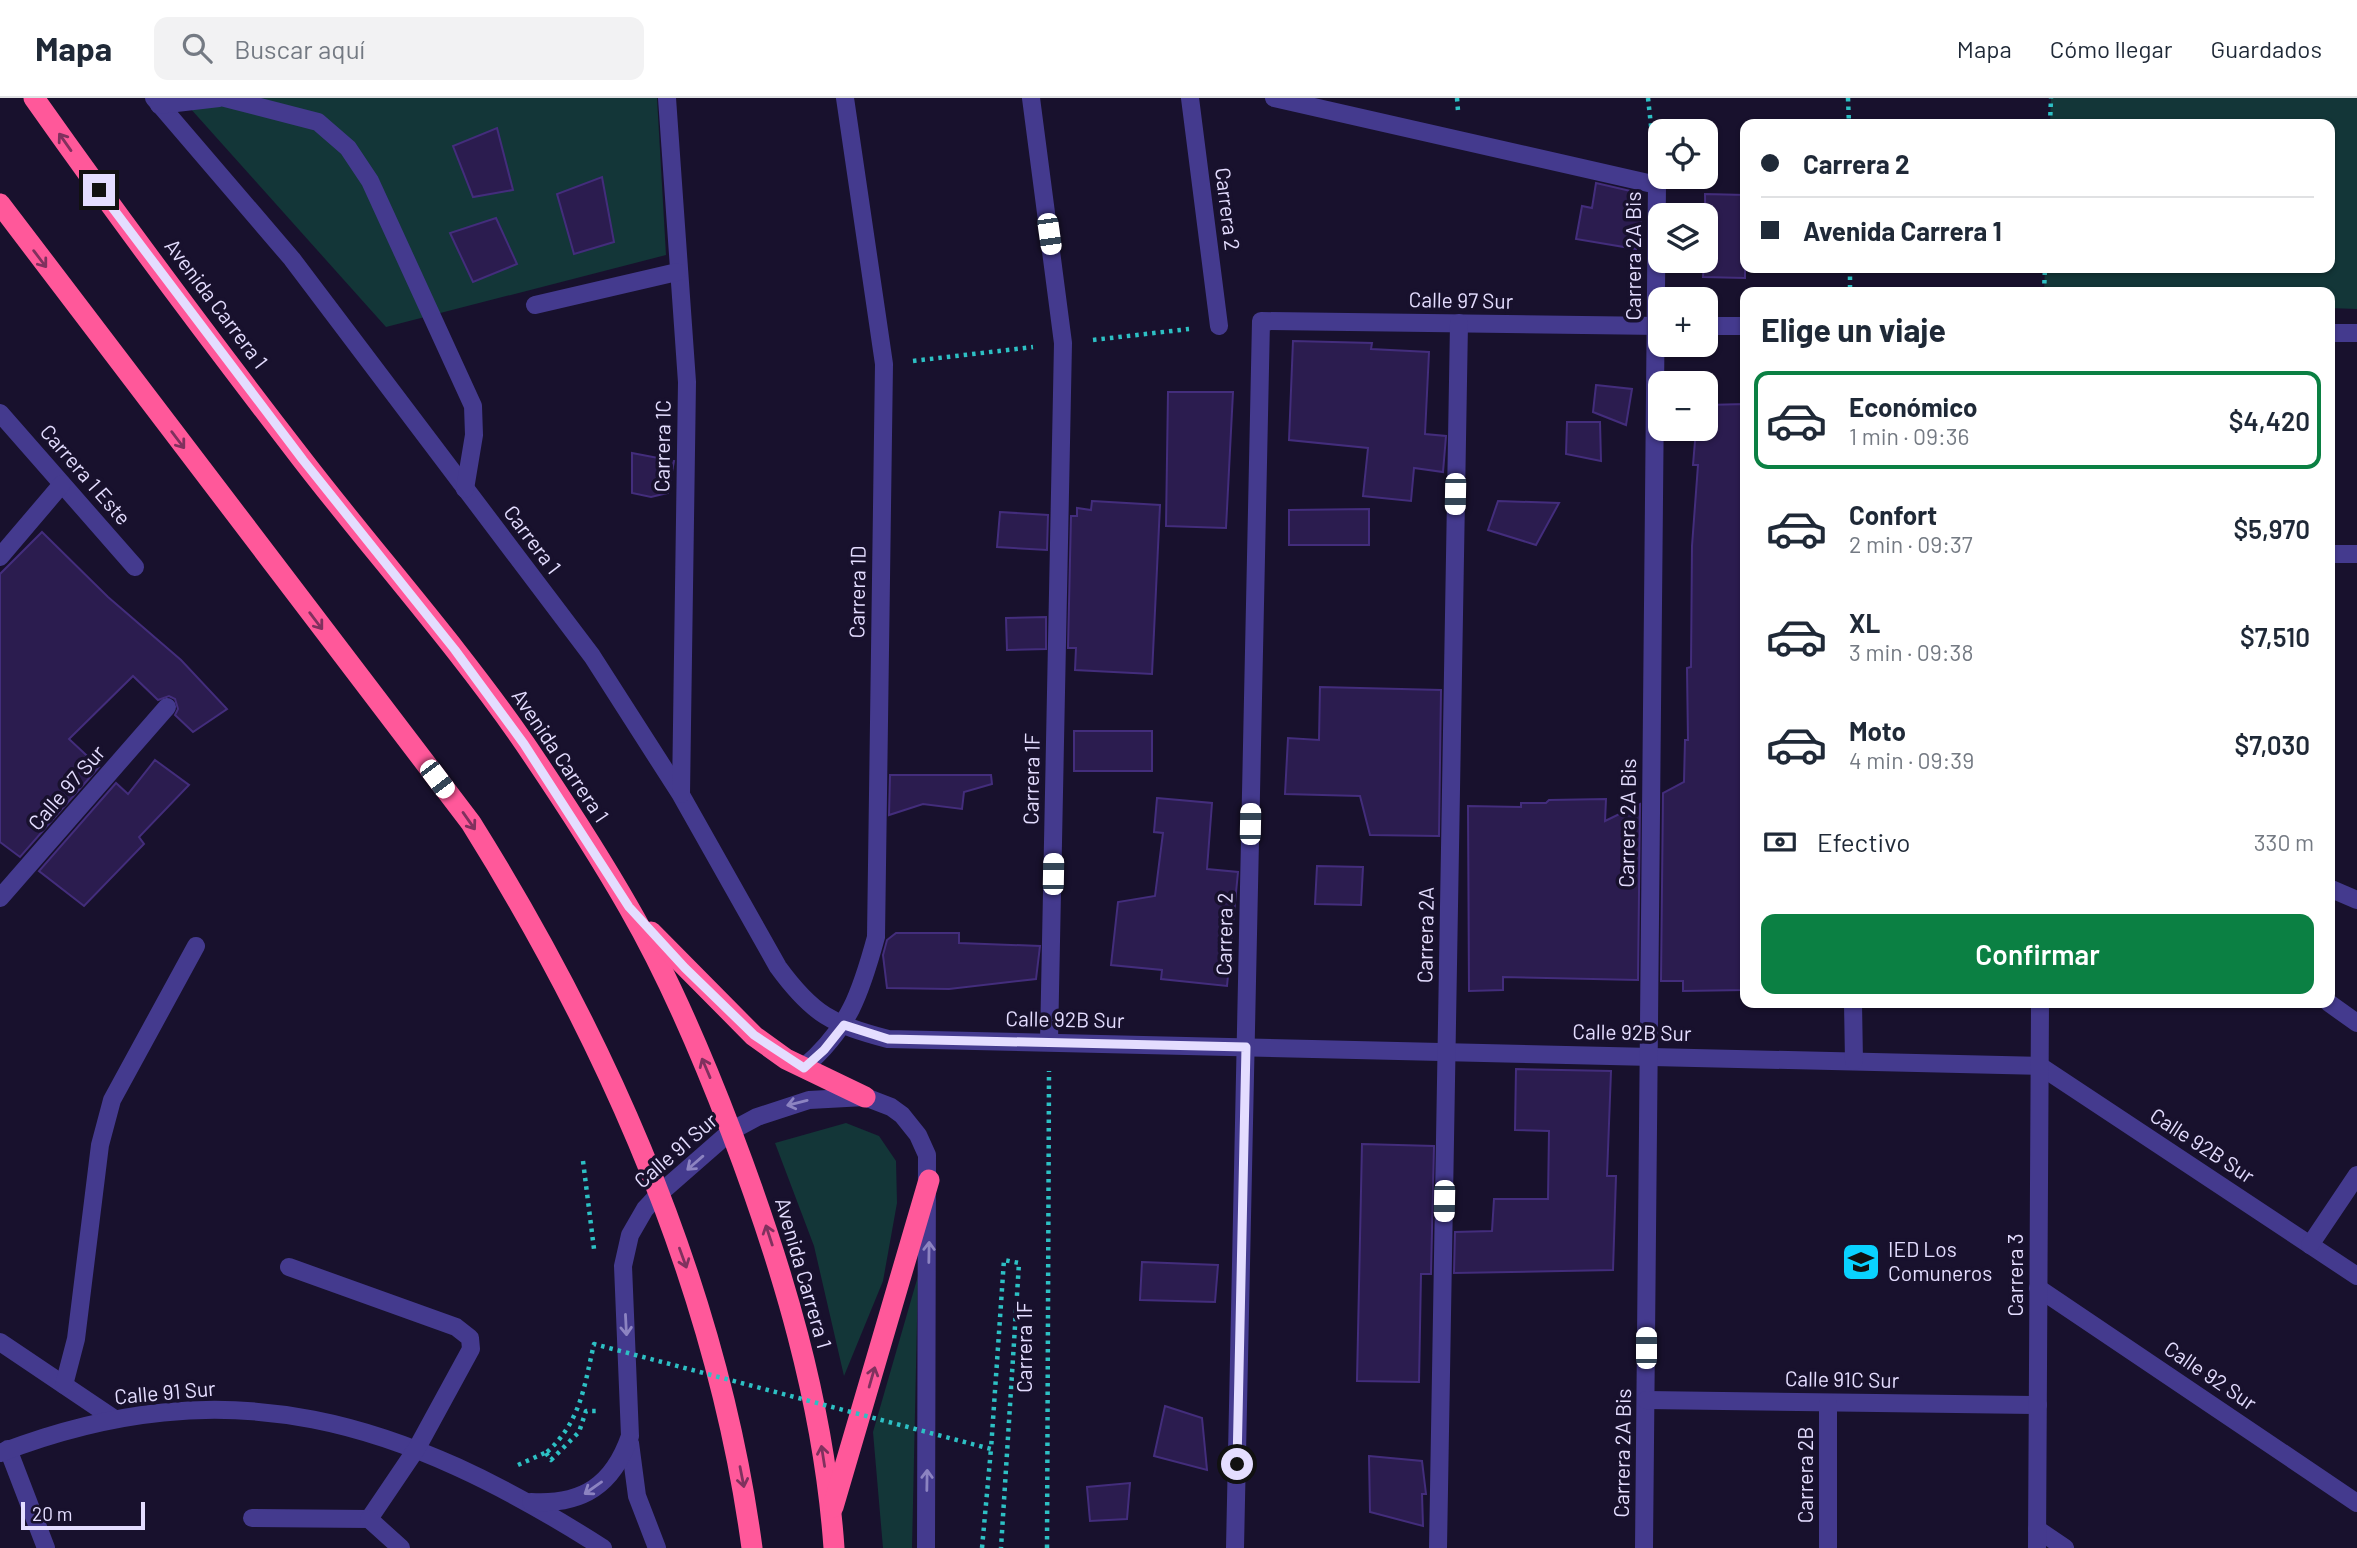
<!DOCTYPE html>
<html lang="es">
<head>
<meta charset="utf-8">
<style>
  :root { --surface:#fff; --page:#f2f2f3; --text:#1f2937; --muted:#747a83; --line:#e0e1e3; --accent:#0b8043 }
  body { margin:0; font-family:Barlow,sans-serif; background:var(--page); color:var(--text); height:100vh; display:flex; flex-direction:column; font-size:26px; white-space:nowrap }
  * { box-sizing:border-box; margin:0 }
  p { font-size:23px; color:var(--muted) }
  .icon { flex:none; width:38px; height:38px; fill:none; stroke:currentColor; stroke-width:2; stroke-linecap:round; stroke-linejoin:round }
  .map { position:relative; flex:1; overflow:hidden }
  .sheet { position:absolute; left:1740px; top:189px; width:595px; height:721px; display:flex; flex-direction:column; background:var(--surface); border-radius:14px; box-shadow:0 2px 5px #0004 }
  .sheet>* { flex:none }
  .banner { position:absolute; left:1740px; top:21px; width:595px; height:154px; border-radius:14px; box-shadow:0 2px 5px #0004; display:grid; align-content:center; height:154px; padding:0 21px; background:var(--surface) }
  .tools { position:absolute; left:1648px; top:21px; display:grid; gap:14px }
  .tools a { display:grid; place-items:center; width:70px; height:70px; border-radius:14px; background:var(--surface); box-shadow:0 2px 5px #0004; font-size:35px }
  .scale { position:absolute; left:21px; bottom:18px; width:124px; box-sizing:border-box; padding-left:7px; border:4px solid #e4ddff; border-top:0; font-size:19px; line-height:24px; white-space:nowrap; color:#e4ddff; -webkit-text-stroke:5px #18112d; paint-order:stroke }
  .end { position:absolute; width:32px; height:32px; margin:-16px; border:9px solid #e4ddff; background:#111; box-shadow:0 0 0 4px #111 }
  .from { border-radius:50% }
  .car { position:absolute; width:21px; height:42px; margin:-21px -10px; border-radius:9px; box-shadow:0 0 5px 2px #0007; background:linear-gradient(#fff 24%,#345 0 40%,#fff 0 76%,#345 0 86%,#fff 0) }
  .banner b { display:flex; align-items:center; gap:24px; height:66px; font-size:26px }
  .banner b+b { border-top:2px solid var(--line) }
  .banner i { width:18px; height:18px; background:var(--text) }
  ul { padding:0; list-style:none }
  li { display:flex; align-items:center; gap:21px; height:98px; margin:0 14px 10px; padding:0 7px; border:4px solid transparent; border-radius:14px }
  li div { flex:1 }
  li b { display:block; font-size:26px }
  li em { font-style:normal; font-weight:600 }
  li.on { border-color:var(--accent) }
  li>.icon { width:63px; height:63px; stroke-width:1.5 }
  h2 { padding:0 21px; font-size:32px; line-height:84px }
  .pay { display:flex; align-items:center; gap:18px; height:77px; padding:0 21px; font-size:26px }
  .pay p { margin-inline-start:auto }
  .cta { display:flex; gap:14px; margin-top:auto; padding:14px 21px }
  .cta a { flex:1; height:80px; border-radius:14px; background:var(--accent); color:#fff; font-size:28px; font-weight:600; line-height:80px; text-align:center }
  header { display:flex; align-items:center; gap:42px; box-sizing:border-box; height:98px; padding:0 35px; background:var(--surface); border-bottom:2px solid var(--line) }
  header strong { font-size:33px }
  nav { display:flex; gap:38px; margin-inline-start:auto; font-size:24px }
  .search { width:490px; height:63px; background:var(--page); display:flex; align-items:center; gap:18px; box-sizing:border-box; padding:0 24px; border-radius:14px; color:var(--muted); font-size:26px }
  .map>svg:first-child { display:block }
</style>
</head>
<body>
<header>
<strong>Mapa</strong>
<div class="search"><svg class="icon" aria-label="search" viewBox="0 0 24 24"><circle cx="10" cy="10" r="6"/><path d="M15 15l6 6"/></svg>Buscar aquí</div>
<nav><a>Mapa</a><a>Cómo llegar</a><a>Guardados</a></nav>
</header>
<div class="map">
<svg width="2357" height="1450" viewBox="0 0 2357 1450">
  <rect width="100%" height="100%" fill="#18112d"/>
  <!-- green -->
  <g fill="#133638">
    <polygon points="181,0 657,0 666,157 386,229"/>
    <polygon points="2051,0 2357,0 2357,211 2329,210 2329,194 2044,194 2045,170 2329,170 2329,26 2050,26"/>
    <polygon points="846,1025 879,1038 896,1063 897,1105 883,1183 844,1278 814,1148 775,1045"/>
    <polygon points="918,1178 912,1450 883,1450 873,1334"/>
  </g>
  <!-- building -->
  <g fill="#2b1c4f" stroke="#432d7c" stroke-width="2">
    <polygon points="497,30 513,92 473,99 453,48"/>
    <polygon points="602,79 614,144 574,156 557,96"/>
    <polygon points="1596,85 1635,94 1632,111 1642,117 1636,151 1576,141 1582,108 1592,110"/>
    <polygon points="1705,96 1745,97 1745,180 1703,179 1704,163 1706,163"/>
    <polygon points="496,120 517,166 473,184 450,135"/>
    <polygon points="1293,243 1372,245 1371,251 1429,254 1425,336 1446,338 1443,374 1414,370 1411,403 1363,398 1368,350 1289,342"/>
    <polygon points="1596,287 1632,291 1626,327 1593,314"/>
    <polygon points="1168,294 1233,294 1226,430 1166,428"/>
    <polygon points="1745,306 1745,892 1683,893 1683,883 1661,883 1663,695 1684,684 1685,642 1688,642 1687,570 1691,569 1692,448 1698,367 1693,367 1696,331 1706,331 1706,307"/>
    <polygon points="1567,324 1600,324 1601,363 1566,356"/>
    <polygon points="632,355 674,363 668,395 651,399 632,395"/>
    <polygon points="1092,403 1160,407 1152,576 1075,572 1076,550 1068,550 1071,418 1077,418 1077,410 1091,412"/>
    <polygon points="1498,403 1559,405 1536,447 1488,432"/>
    <polygon points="1369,411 1369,447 1289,447 1289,412"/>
    <polygon points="1000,414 1048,417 1047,452 997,449"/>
    <polygon points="42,434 108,499 181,562 227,611 193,634 175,617 178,611 175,601 169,598 158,602 133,578 69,641 99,669 20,759 0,744 0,476"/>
    <polygon points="1046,519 1046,551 1007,552 1006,520"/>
    <polygon points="1320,589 1441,592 1439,738 1370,737 1360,698 1285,696 1288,640 1319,642"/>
    <rect x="1074" y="633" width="78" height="40"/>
    <polygon points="155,662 189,687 139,739 144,746 84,808 39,773 116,685 128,696"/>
    <polygon points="890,677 991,677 992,686 964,694 962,711 923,706 889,717"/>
    <polygon points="1157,700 1212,705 1207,771 1238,774 1227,888 1161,881 1162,872 1111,867 1118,804 1155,798 1163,735 1154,734"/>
    <polygon points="1606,701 1605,723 1640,706 1638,882 1503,879 1503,892 1469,893 1468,708 1521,709 1521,705 1546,705 1549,702"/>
    <polygon points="1317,768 1363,769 1361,807 1315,806"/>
    <polygon points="896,835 959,835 959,845 1040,848 1036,881 949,891 887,890 883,857 887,842"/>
    <polygon points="1516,971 1611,973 1607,1078 1616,1078 1613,1172 1454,1175 1455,1134 1492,1133 1494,1101 1548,1101 1549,1033 1515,1032"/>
    <polygon points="1362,1046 1434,1048 1431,1176 1421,1176 1419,1284 1357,1283"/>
    <polygon points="1142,1164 1218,1167 1215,1204 1140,1202"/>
    <polygon points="1165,1308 1202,1320 1207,1372 1154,1358"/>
    <polygon points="1369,1358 1422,1363 1426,1396 1422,1396 1423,1428 1370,1414"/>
    <polygon points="1130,1385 1127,1421 1090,1423 1087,1389"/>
  </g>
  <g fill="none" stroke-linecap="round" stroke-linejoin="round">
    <!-- path -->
    <g stroke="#2dc0c4" stroke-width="4.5" stroke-dasharray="3.5 5" stroke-linecap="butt">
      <polyline points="1457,0 1458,13"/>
      <polyline points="1648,0 1654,55"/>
      <polyline points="1848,0 1849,26"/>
      <polyline points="2050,26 2051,0"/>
      <polyline points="1850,170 1850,194"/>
      <polyline points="2044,194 2045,170"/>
      <polyline points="1093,242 1189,231"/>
      <polyline points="913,263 1033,249"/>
      <polyline points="583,1063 594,1151"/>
      <polyline points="546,1355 551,1362 579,1334 586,1313 597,1313"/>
      <polyline points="518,1367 547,1354"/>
      <polyline points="982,1450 991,1351"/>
      <polyline points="1047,1450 1049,973"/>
    </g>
    <!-- minor -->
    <g stroke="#443a8e" stroke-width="18">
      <path d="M154 0 292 161 592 558 681 697 778 869C813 917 832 926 888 941L2040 968 2357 1178"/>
      <polyline points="225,0 318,24 348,50 370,83 473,308 474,337 465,391"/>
      <polyline points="667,0 687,284 681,696"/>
      <polyline points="1031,0 1063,245 1049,944"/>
      <polyline points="1190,0 1219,228"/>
      <polyline points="1274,0 1657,87 1644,1450"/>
      <polyline points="159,7 219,0"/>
      <polyline points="535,207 677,174"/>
      <polyline points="1706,228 1745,228"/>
      <polyline points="2329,235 2357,235"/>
      <polyline points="0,315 135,469"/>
      <polyline points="2329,456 2357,456"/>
      <polyline points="0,459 62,386"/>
      <polyline points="2329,790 2357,802"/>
      <polyline points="0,800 167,609"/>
      <polyline points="1853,905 1854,963"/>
      <polyline points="2329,905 2357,925"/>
      <path d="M804 969C849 931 861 894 876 839L884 266 845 0"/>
      <polyline points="2310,1147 2357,1077"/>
      <polyline points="2038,1190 2357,1405"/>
      <polyline points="0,1244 113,1320"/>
      <polyline points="64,1287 76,1241 100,1047 112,1002 196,848"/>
      <polyline points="1646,1302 2038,1307"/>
      <polyline points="630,1345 637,1398 657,1450"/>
      <polyline points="8,1351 46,1450"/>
      <path d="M0 1355C230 1266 404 1323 603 1450"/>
      <path d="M531 1404C583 1407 613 1387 630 1338L623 1168 630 1137 645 1111 659 1096 731 1033 757 1019 809 1002 865 999 891 1009 902 1017 918 1037 927 1057 926 1450"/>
      <polyline points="252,1420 369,1421 417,1350 471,1251 470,1240 456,1229 289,1169"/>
      <polyline points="369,1421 401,1450"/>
      <polyline points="2037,1431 2065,1450"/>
      <polyline points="1235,1450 1261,223 1661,228"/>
      <polyline points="1438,1450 1459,225"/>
      <polyline points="1828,1450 1828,1305"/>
      <polyline points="2037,1450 2040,905"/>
    </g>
    <!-- highway -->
    <g stroke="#ff589a" stroke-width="21">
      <path d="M34 0C120 122 210 242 301 360 375 456 456 546 525 646 561 699 597 754 629 810 670 881 702 957 731 1033 782 1167 824 1306 834 1450"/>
      <path d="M0 106 471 725C609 946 717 1190 752 1450"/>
      <polyline points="651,834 754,938 786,961 865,999"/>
      <polyline points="833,1409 929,1082"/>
    </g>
    <!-- path-bridge -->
    <path stroke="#2dc0c4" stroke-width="4.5" stroke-dasharray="3.5 5" stroke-linecap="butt" d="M547 1354C581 1323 584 1289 594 1246L991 1351 1004 1162 1019 1165 1001 1450"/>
  </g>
  <!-- one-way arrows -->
  <defs><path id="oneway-shaft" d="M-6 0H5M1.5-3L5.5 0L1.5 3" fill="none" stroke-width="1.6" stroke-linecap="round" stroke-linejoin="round" transform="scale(1.75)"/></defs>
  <g stroke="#80315e">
    <use href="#oneway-shaft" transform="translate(65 44) rotate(-125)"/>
    <use href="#oneway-shaft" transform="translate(40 161) rotate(53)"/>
    <use href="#oneway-shaft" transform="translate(178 342) rotate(53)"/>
    <use href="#oneway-shaft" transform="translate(316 523) rotate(53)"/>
    <use href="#oneway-shaft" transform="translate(469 723) rotate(55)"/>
    <use href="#oneway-shaft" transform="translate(706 970) rotate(-113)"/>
    <use href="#oneway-shaft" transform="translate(769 1137) rotate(-108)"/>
    <use href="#oneway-shaft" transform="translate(683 1160) rotate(70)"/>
    <use href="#oneway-shaft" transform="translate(872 1279) rotate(-74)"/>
    <use href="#oneway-shaft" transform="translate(823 1358) rotate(-99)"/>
    <use href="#oneway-shaft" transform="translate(742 1379) rotate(79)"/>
  </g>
  <g stroke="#8c83c1">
    <use href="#oneway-shaft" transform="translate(797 1005) rotate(166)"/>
    <use href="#oneway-shaft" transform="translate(695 1065) rotate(139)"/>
    <use href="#oneway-shaft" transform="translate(929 1154) rotate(-89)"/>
    <use href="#oneway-shaft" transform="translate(626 1227) rotate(87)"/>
    <use href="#oneway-shaft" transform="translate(927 1382) rotate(-89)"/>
    <use href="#oneway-shaft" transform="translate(593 1390) rotate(145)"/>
  </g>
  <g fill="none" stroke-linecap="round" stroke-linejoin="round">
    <!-- route -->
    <polyline stroke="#e4ddff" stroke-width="9" points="99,92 303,362 455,552 524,646 629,809 685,870 754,937 804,970 824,952 844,927 888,941 1246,949 1237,1366"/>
  </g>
  <!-- icons -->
  <defs>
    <symbol id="school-square" viewBox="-11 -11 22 22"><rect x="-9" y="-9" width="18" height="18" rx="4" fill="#09d2ff" stroke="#18112d"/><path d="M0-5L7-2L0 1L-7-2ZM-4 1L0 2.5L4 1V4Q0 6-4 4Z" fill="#111"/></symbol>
  </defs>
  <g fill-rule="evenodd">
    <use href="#school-square" x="1839" y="1142" width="44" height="44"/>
  </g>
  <g text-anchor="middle" stroke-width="7" stroke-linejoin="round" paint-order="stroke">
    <!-- street labels -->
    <g font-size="21" fill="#e4ddff" stroke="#18112d">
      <text transform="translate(1227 111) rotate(83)" y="7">Carrera 2</text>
      <text transform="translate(1634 158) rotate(-90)" y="7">Carrera 2A Bis</text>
      <text transform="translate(1461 203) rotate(1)" y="7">Calle 97 Sur</text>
      <text transform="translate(216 206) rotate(53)" y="7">Avenida Carrera 1</text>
      <text transform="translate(663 348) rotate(-89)" y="7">Carrera 1C</text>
      <text transform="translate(85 377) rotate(49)" y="7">Carrera 1 Este</text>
      <text transform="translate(532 442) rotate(53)" y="7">Carrera 1</text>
      <text transform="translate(858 494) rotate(-89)" y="7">Carrera 1D</text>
      <text transform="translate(560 658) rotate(56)" y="7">Avenida Carrera 1</text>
      <text transform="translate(1032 681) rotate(-89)" y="7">Carrera 1F</text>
      <text transform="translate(67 690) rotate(-49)" y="7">Calle 97 Sur</text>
      <text transform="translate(1628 725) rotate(-89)" y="7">Carrera 2A Bis</text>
      <text transform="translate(1225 836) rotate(-89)" y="7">Carrera 2</text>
      <text transform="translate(1426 837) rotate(-89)" y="7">Carrera 2A</text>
      <text transform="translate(1065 922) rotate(1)" y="7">Calle 92B Sur</text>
      <text transform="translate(1632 935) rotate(1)" y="7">Calle 92B Sur</text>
      <text transform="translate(2202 1048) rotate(33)" y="7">Calle 92B Sur</text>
      <text transform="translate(676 1053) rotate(-41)" y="7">Calle 91 Sur</text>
      <text transform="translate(803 1175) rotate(74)" y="7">Avenida Carrera 1</text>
      <text transform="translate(2016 1177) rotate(-90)" y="7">Carrera 3</text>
      <text transform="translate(1025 1249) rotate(-90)" y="7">Carrera 1F</text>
      <text transform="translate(2210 1278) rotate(34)" y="7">Calle 92 Sur</text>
      <text transform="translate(1842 1282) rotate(1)" y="7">Calle 91C Sur</text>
      <text transform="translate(165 1295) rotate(-5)" y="7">Calle 91 Sur</text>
      <text transform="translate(1623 1355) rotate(-89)" y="7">Carrera 2A Bis</text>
      <text transform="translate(1806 1377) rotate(-90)" y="7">Carrera 2B</text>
    </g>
    <!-- poi labels -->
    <g font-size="21" fill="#e4ddff" stroke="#18112d" text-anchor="start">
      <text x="1888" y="1159">IED Los<tspan x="1888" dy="24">Comuneros</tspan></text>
    </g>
  </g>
</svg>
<div class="tools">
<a><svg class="icon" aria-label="locate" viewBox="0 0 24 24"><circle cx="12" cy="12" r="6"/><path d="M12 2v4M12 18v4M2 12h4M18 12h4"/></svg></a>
<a><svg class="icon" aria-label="layers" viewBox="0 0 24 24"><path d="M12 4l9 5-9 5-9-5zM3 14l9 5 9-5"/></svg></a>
<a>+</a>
<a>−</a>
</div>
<div class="scale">20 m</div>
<i class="end from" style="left:1237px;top:1366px"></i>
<i class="end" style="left:99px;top:92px"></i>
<i class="car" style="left:1049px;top:136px;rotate:172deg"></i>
<i class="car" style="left:1455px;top:396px;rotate:181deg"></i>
<i class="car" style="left:437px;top:681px;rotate:143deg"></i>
<i class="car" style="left:1250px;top:726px;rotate:1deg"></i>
<i class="car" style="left:1053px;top:776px;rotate:1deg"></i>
<i class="car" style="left:1444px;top:1103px;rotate:181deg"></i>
<i class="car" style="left:1646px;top:1250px;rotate:0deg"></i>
<div class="banner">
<b><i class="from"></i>Carrera 2</b>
<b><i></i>Avenida Carrera 1</b>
</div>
<section class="sheet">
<h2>Elige un viaje</h2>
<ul>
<li class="on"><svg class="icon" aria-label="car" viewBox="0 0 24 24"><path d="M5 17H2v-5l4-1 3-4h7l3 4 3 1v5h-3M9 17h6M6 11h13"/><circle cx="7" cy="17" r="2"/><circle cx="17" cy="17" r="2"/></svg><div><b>Económico</b><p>1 min · 09:36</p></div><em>$4,420</em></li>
<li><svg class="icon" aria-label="car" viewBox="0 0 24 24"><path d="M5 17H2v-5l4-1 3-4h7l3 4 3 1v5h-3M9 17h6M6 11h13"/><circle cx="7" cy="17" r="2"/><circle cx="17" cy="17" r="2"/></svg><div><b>Confort</b><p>2 min · 09:37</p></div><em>$5,970</em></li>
<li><svg class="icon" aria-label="car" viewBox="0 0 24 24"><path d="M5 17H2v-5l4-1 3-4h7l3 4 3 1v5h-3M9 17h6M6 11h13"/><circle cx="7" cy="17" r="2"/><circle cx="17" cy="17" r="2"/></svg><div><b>XL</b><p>3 min · 09:38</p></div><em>$7,510</em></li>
<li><svg class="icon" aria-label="car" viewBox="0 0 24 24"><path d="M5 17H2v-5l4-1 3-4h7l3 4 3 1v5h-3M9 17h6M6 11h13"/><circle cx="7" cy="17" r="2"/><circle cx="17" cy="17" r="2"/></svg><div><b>Moto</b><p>4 min · 09:39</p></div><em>$7,030</em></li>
</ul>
<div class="pay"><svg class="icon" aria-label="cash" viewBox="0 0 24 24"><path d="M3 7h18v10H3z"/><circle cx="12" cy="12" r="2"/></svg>Efectivo<p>330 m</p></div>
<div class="cta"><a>Confirmar</a></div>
</section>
</div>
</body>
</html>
